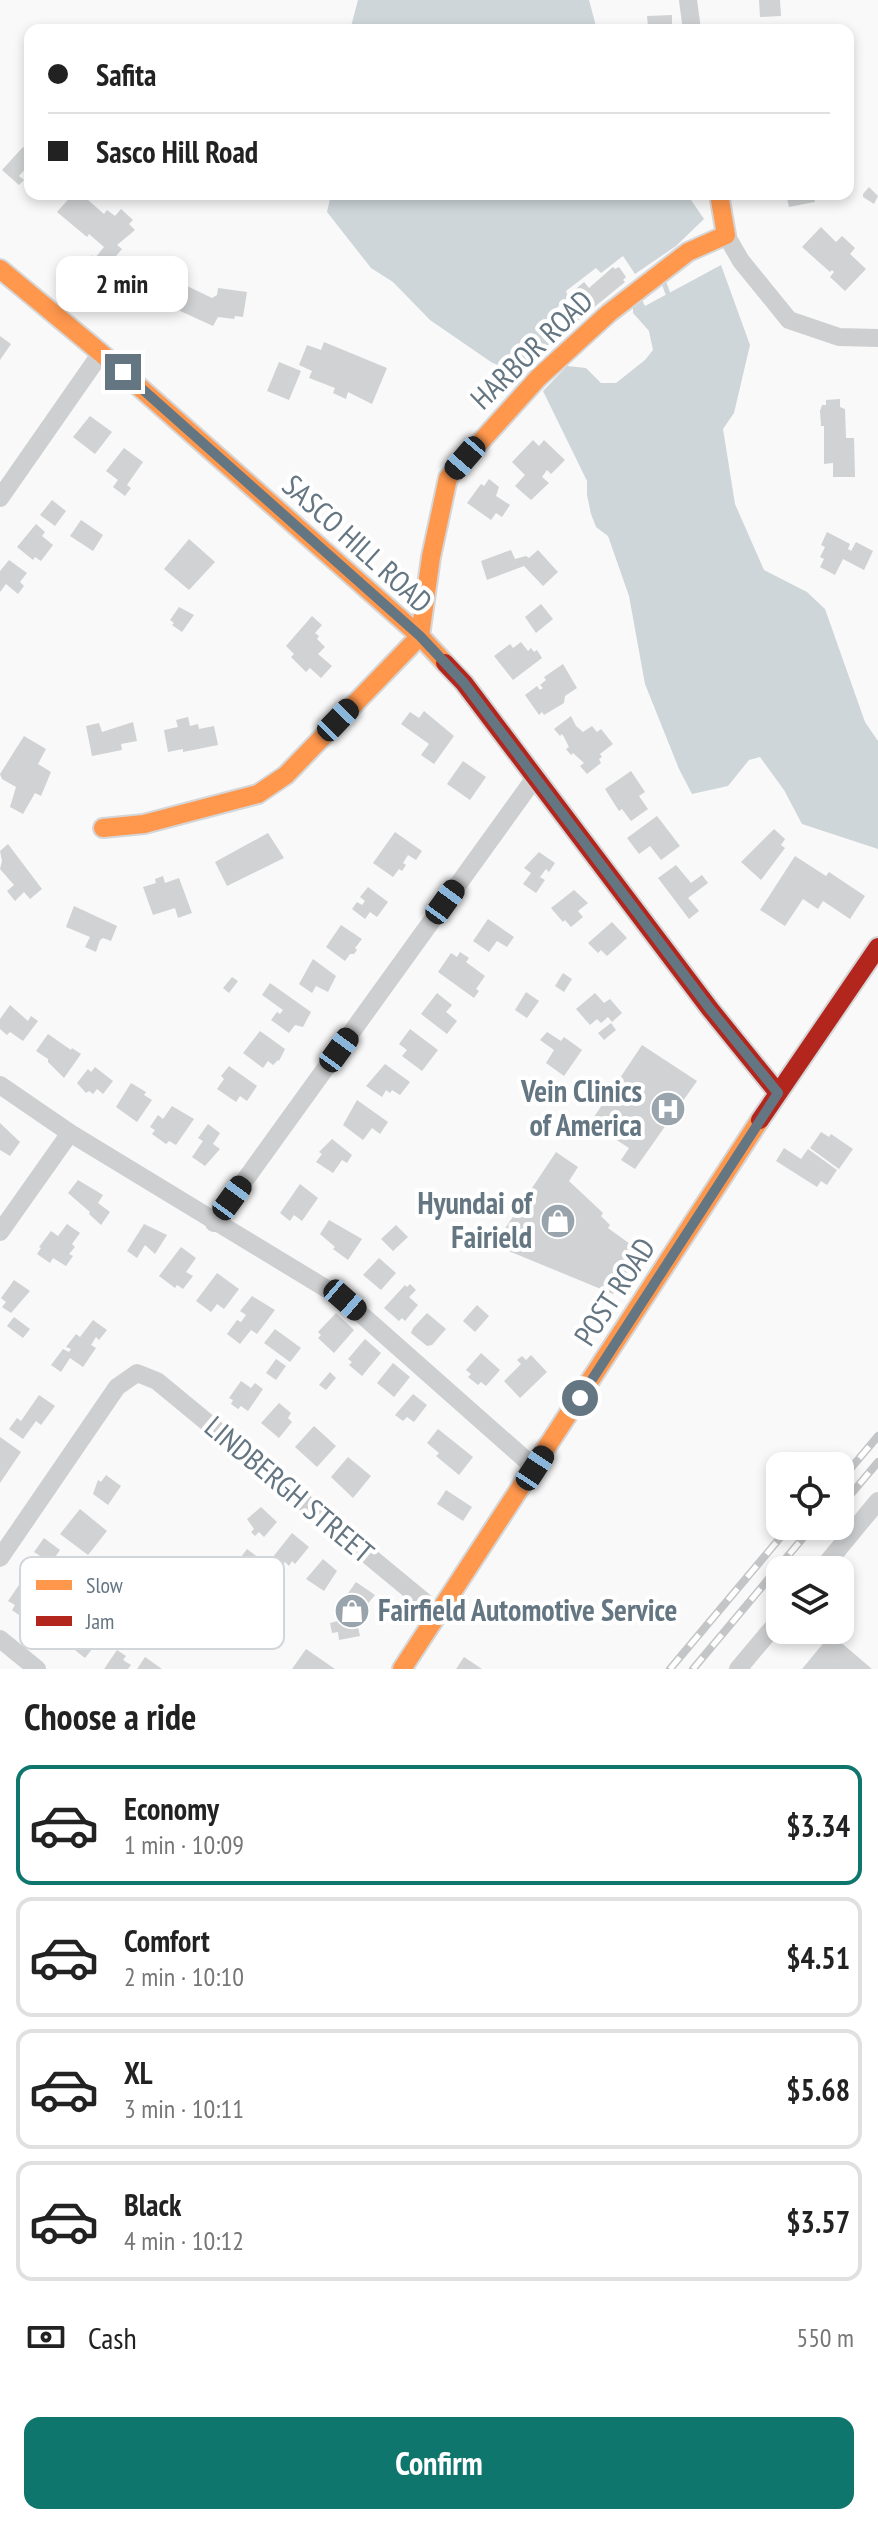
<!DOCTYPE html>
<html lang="en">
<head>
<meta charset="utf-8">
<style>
  :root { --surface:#fff; --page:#f6f6f6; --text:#222; --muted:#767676; --line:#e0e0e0; --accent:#0f766e }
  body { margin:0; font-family:"PT Sans Narrow",sans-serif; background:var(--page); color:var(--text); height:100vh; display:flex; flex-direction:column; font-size:30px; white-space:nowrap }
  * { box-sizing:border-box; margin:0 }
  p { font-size:26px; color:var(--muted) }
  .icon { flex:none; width:44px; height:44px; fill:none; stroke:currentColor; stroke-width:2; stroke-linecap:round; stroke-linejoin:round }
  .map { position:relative; height:1669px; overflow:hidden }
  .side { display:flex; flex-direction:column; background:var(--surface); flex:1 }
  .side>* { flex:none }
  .top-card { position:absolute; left:24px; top:24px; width:830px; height:176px; border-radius:16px; box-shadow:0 4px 12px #0003; display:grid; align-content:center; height:176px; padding:0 24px; background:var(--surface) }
  .controls { position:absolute; left:766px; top:1452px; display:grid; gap:16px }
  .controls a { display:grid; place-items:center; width:88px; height:88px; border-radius:16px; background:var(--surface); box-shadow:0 4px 12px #0003; font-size:40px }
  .end { position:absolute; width:36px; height:36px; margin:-18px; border:10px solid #657683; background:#fff; box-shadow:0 0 0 4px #fff }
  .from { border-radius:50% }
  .bubble { position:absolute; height:56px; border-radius:16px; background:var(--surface); box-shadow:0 4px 12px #0003; font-size:26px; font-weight:700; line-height:56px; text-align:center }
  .car { position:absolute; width:24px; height:48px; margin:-24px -12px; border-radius:10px; box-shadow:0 0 6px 2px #0007; background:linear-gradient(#222 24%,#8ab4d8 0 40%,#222 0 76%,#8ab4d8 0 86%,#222 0) }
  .top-card b { display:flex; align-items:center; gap:28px; height:76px; font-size:30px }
  .top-card b+b { border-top:2px solid var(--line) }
  .top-card i { width:20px; height:20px; background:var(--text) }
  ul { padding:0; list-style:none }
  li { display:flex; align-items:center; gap:24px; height:120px; margin:0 16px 12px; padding:0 8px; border:4px solid var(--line); border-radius:16px }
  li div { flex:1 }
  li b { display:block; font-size:30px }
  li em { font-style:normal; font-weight:700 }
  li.on { border-color:var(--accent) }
  li>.icon { width:72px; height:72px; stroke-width:1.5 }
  h2 { padding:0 24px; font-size:36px; line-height:96px }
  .pay { display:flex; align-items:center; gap:20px; height:88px; padding:0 24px; font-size:30px }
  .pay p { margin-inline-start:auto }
  .primary-button { display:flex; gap:16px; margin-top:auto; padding:16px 24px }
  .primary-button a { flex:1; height:92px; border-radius:16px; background:var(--accent); color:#fff; font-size:32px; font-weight:700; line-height:92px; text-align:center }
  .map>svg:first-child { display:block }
</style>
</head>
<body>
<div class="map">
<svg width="878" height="1669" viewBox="0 0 878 1669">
  <rect width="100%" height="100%" fill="#f9f9f9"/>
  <!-- water -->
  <g fill="#ced6d9">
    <polygon points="358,0 589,0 597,30 350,30"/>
    <polygon points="331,194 687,194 704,219 676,246 635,274 623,256 601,273 596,268 566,291 568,297 549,315 559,334 519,375 491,362 430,320 393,282 371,268 327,212"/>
    <polygon points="721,265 750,345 734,413 723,429 735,504 764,570 807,592 825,609 865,722 878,741 878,849 802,824 784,790 760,757 749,760 728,786 692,794 679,769 645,684 629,596 608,536 596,527 591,514 587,495 587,481 543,391 567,366 586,368 601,383 616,383 645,360 653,350 649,331 633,313 633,307 642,300 645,306"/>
  </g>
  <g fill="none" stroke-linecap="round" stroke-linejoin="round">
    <!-- stream -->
    <polyline stroke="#ced6d9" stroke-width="5" points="663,280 668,294"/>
  </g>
  <!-- building -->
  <g fill="#d0d2d3">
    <polygon points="759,0 780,0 781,16 760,17"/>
    <polygon points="672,15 672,30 631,30 631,26 648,26 647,16"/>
    <polygon points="23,147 30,153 30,164 19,176 24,180 19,185 2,170"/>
    <polygon points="869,187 878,196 874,204 863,197 863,194"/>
    <polygon points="73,194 93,194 88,200 104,214 107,210 115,216 121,209 133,220 129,224 135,230 117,245 122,249 112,261 114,262 90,286 78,275 92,255 95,258 104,247 89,234 87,237 57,212"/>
    <polygon points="786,194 813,194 815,202 789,207"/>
    <polygon points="821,227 836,242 842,236 855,248 850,254 866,269 845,291 830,277 834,272 832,270 830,272 802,247"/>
    <polygon points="613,267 615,269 619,267 626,277 623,280 625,282 576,322 563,307 575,299 571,293 584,282 589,288"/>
    <polygon points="179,282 212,298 217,295 218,288 247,292 243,317 235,316 234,319 218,317 213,326 167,305"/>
    <polygon points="0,336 11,344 0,360"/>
    <polygon points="324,342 387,368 372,404 348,392 346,399 333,393 335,388 309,378 312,371 299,365 307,345 321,350"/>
    <polygon points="279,362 301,371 289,400 267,391"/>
    <polygon points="840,399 840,407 845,409 846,438 854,438 855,477 833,477 833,463 824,464 824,426 821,426 820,411 822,405 826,405 826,400"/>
    <polygon points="90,416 112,432 95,454 73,437"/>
    <polygon points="533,440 539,446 544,440 565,460 551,474 547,470 542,477 549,483 531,500 515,486 525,475 512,462"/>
    <polygon points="124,448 143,462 127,485 131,488 125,496 113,487 118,480 106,471"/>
    <polygon points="489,479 499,487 496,496 510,505 502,517 496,513 491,520 467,503 481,484 484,486"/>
    <polygon points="52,500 66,511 55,526 40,515"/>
    <polygon points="81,520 103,535 93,551 70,536"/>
    <polygon points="36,524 45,532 42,536 53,545 41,561 35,557 33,560 17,547"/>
    <polygon points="827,532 850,544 848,549 851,551 856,542 873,551 864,570 843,559 835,575 820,567 824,559 820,557 825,547 821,545"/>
    <polygon points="189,539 215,562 189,590 164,569"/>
    <polygon points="511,550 515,559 526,556 529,558 538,550 558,572 543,586 524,566 487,580 481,561"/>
    <polygon points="9,560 27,573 20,582 24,586 18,594 6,584 0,592 0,571"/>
    <polygon points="541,604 553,619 536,633 525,617"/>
    <polygon points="179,607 194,615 182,632 172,625 174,623 170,620"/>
    <polygon points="312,616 322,625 315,633 319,636 317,639 325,647 318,654 332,666 321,678 310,668 306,672 291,657 294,654 286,646"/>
    <polygon points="521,642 528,651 531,648 534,652 537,650 542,658 513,680 494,656 510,644 513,648"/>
    <polygon points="563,664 577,688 565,696 564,703 544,715 542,712 539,715 525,695 537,686 540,690 543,688 540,685 546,680 544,677"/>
    <polygon points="424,711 454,736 434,764 421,755 429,744 401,724 410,712 419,718"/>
    <polygon points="571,716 576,726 583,732 592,726 597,732 601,729 613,744 600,754 602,757 599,759 601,763 587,774 580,766 584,763 573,753 571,755 566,749 569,747 564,737 562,734 560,736 554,729"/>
    <polygon points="188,717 190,726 198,724 199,729 214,726 218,745 183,752 183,749 168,752 164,730 178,727 176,720"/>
    <polygon points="133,722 137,741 121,744 122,750 92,756 86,726 99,723 102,732"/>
    <polygon points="24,736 46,749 38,764 51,772 41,796 35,793 23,814 10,807 16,787 2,779 0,774"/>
    <polygon points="463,761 486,777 470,800 447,784"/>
    <polygon points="631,771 645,792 639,796 648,809 631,821 622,809 619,811 605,789"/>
    <polygon points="657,816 680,846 661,860 650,846 639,854 627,838"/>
    <polygon points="774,829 785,839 781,845 785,848 761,880 741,862"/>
    <polygon points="395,832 422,851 416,860 408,855 403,863 406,865 402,871 399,869 393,877 373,863"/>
    <polygon points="268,833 284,858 227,886 215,862"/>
    <polygon points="8,844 42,889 30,899 24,892 15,901 7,891 14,885 0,869 2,861 0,851"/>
    <polygon points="539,852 555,863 549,872 546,869 540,877 545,880 536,893 523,884 531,873 524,868"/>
    <polygon points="795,856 826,876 829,872 865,896 850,919 823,901 818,909 803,899 785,926 760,910"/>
    <polygon points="676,865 691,883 702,875 708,883 688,898 699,911 689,919 658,878"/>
    <polygon points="163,876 165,883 179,878 192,913 178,918 175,908 153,915 143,887 156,883 155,879"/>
    <polygon points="368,887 388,902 377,917 370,912 365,919 352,909 357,902 362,905 365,901 360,897"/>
    <polygon points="574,890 588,903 578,911 583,917 571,927 565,920 563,922 551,908"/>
    <polygon points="74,906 117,926 111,941 103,938 100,940 96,952 85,947 90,937 66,927"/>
    <polygon points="488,919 514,937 507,947 497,941 489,952 473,941"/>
    <polygon points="612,922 627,938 607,956 601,950 598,953 588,943"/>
    <polygon points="341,925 362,939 355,948 357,950 354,954 350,954 345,961 326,947"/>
    <polygon points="460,952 469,958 466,962 485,976 476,989 479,991 474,998 438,972 451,953 457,957"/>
    <polygon points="313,959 336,976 328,992 316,986 312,993 299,984"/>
    <polygon points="563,973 572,979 564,992 555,986"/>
    <polygon points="232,977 238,981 229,993 223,988"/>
    <polygon points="270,983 311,1012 303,1027 295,1025 289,1033 271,1020 277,1012 280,1014 283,1010 262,995"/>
    <polygon points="526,992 539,1001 527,1018 515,1010"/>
    <polygon points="437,993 452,1005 446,1012 457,1021 447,1034 421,1014"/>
    <polygon points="595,993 604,1003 610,999 622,1013 612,1022 608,1017 601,1023 597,1019 590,1025 576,1009"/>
    <polygon points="10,1005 28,1021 31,1016 38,1021 23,1041 10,1032 7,1035 0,1029 0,1019"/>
    <polygon points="611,1023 616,1030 604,1040 598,1033"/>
    <polygon points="410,1029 438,1050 422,1071 402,1056 407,1050 399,1044"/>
    <polygon points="260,1031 285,1049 279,1061 278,1060 273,1065 268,1061 263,1068 243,1053"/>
    <polygon points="547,1032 561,1041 564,1037 582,1050 564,1076 546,1063 554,1050 540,1040"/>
    <polygon points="48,1034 71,1050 72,1048 81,1054 64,1078 48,1062 48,1059 36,1051"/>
    <polygon points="642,1045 697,1081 635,1169 621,1160 629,1148 590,1123"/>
    <polygon points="385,1064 410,1082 400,1095 392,1090 390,1093 386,1090 382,1097 366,1086"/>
    <polygon points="229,1066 257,1086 247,1101 240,1096 236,1102 217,1089 224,1079 221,1076"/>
    <polygon points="95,1067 113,1081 103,1094 97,1089 93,1094 89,1091 86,1093 77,1083 88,1069 91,1072"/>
    <polygon points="131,1083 146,1092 144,1095 152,1100 137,1122 116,1107"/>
    <polygon points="357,1100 388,1122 380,1134 372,1128 363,1140 343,1125"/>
    <polygon points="172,1106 194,1119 176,1145 169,1141 166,1144 152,1134 155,1130 150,1127 158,1115 163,1119"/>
    <polygon points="0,1123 20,1142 10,1156 0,1150"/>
    <polygon points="208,1124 220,1133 213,1144 220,1149 205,1166 192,1157 203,1141 198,1138"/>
    <polygon points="821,1132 829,1137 831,1134 853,1149 839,1169 810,1148"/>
    <polygon points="332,1139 352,1155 347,1163 342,1160 333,1173 316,1162 322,1154 319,1152"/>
    <polygon points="784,1148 801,1159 808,1149 837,1170 827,1185 821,1181 817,1187 776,1161"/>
    <polygon points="556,1152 578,1167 569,1181 603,1213 601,1216 610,1225 608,1228 641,1252 613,1294 494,1245"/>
    <polygon points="78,1180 103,1195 98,1203 110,1212 101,1225 89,1214 90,1212 68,1193"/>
    <polygon points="300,1184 318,1198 302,1221 294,1215 290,1221 280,1213"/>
    <polygon points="329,1220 362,1239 348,1260 333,1249 335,1247 320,1234"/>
    <polygon points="67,1224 80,1233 72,1244 75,1247 69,1254 73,1256 66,1266 53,1258 50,1263 37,1254 41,1248 39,1247 51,1231 58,1236"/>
    <polygon points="144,1224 167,1235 155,1254 145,1245 137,1258 127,1251"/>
    <polygon points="396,1225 408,1237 393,1251 381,1239"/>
    <polygon points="181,1247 196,1258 186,1272 193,1276 183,1289 177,1285 175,1288 159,1276"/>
    <polygon points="379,1258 396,1273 381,1290 363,1275"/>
    <polygon points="217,1273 239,1289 224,1309 217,1304 211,1312 196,1301"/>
    <polygon points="14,1280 30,1291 11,1313 2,1307 6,1302 1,1298"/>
    <polygon points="410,1284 416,1290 409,1297 418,1305 405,1321 402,1318 399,1321 384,1308 405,1285 407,1287"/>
    <polygon points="252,1296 275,1310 257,1334 251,1330 240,1344 227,1334 237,1320 241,1322 246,1315 240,1311"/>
    <polygon points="477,1305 489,1316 475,1332 463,1321"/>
    <polygon points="336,1313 354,1330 334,1353 318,1338 321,1335 318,1332"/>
    <polygon points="427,1313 446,1329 432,1345 427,1346 411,1333 413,1328"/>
    <polygon points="14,1317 30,1329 23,1338 7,1326"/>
    <polygon points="93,1320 107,1330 99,1340 96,1337 91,1345 96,1348 83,1367 70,1358 61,1372 51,1365 63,1349 69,1352 71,1349 66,1347 76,1334 80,1337"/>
    <polygon points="275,1329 301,1348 290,1362 264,1343"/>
    <polygon points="365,1339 381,1353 362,1376 349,1365 352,1362 348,1359"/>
    <polygon points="481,1353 500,1370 486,1386 481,1382 478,1385 468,1377 471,1374 466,1370"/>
    <polygon points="531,1355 547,1372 520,1398 504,1381 521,1364 517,1360 522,1356 526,1360"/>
    <polygon points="276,1359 286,1366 276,1380 266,1373"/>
    <polygon points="393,1363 410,1377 394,1397 377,1383"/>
    <polygon points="330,1372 336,1378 326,1390 319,1385"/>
    <polygon points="241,1381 251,1388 255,1383 263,1389 248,1411 241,1406 238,1409 231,1404 233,1400 229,1398"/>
    <polygon points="413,1394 427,1405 414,1422 407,1417 403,1421 395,1415"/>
    <polygon points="39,1395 55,1406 41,1425 36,1421 23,1439 9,1429 17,1418 21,1421"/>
    <polygon points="279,1403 291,1413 288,1418 292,1422 279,1438 261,1423"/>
    <polygon points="314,1426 336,1446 317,1467 295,1447"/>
    <polygon points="438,1429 473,1457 459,1475 436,1456 439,1453 427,1443"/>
    <polygon points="0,1437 21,1452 0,1483"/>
    <polygon points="348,1457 371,1476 353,1498 331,1477"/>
    <polygon points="106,1475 121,1486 108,1505 93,1494 98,1480 101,1482"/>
    <polygon points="446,1490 472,1507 463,1521 437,1504"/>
    <polygon points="261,1507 277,1522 264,1537 259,1532 255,1536 251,1532 254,1529 247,1519"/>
    <polygon points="80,1509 107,1531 88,1555 60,1534"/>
    <polygon points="292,1533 309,1547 295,1564 292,1561 289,1566 285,1562 279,1569 269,1562"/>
    <polygon points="44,1538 60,1550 51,1563 34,1552"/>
    <polygon points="247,1549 259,1558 249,1570 238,1561"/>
    <polygon points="323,1559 337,1571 324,1591 306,1579"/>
    <polygon points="21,1582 30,1588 32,1584 41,1591 39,1594 43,1597 30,1616 22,1611 19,1615 12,1610 15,1605 8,1601"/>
    <polygon points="356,1582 375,1595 356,1618 360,1636 339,1640 338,1632 332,1633 330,1623 342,1620 339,1606"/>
    <polygon points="76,1620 100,1639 85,1658 61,1639"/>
    <polygon points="831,1634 872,1669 802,1669"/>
    <polygon points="306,1649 335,1669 292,1669"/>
    <polygon points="117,1650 126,1656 123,1660 131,1665 128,1669 104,1669"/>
    <polygon points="145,1657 162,1669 137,1669"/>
    <polygon points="464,1657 482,1669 456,1669"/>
  </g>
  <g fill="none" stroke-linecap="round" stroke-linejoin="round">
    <defs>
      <g id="slow">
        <polyline points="0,269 101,353 420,636 445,663"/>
        <polyline points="420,636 431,557 448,478 538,378 609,313 688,252 726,235 719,194"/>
        <polyline points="103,828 144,824 258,794 286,775 420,636"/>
        <polyline points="402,1669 760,1120"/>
      </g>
      <g id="jam">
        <polyline points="445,663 464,683 710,1009 778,1093"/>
        <polyline points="760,1120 878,947"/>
      </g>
    </defs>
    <!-- slow casing -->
    <use href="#slow" stroke="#d5d6d7" stroke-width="22"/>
    <!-- jam casing -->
    <use href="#jam" stroke="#d5d6d7" stroke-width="22"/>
    <!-- street -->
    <g stroke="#cecfd0" stroke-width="18">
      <polyline points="688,0 692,30"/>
      <polyline points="726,235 741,261 789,320 839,337 878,338"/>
      <polyline points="0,498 101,353"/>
      <polyline points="0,1085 70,1133 345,1300 535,1468"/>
      <polyline points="214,1223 534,779"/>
      <polyline points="0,1232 70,1133"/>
      <polyline points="0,1558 117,1387 137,1373 157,1381 438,1613"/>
      <polyline points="821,1570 878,1501"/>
      <polyline points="0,1639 37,1669"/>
      <polyline points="738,1669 780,1619"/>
    </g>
    <!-- slow -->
    <use href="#slow" stroke="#ff974d" stroke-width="18"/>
    <!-- jam -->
    <use href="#jam" stroke="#b3261e" stroke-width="18"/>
    <defs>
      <g id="rail">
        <polyline points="840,1481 878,1436"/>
        <polyline points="840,1507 878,1462"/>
        <polyline points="670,1669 790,1526"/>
        <polyline points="693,1669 813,1526"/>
      </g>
    </defs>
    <!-- rail casing -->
    <use href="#rail" stroke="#c3c5c6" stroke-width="8"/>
    <!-- rail -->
    <use href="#rail" stroke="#fff" stroke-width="5" stroke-dasharray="15" stroke-linecap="butt"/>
  </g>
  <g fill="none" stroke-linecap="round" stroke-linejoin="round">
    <!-- route -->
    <polyline stroke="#657683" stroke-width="10" points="123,372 420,636 464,683 710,1009 778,1093 580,1398"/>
  </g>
  <!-- icons -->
  <defs>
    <symbol id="hospital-disc" viewBox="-11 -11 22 22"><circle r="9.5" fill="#99a4ac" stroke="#fff"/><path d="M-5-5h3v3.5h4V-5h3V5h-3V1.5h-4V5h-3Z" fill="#fff"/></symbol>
    <symbol id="shop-disc" viewBox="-11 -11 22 22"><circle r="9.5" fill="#99a4ac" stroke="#fff"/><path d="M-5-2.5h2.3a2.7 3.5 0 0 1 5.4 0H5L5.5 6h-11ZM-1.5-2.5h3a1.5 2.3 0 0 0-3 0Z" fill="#fff"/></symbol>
  </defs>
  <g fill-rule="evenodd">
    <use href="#hospital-disc" x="648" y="1089" width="40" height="40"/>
    <use href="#shop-disc" x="538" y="1201" width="40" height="40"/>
    <use href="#shop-disc" x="332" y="1591" width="40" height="40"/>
  </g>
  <g text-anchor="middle" stroke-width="8" stroke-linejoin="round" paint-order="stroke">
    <!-- street labels -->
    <g font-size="30" fill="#657683" stroke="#fff">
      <text transform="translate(532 350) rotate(-44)" y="10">HARBOR ROAD</text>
      <text transform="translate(357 544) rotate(42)" y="10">SASCO HILL ROAD</text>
      <text transform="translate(615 1292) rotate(-57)" y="10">POST ROAD</text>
      <text transform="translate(289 1490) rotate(40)" y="10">LINDBERGH STREET</text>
    </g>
    <!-- poi labels -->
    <g font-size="30" font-weight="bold" fill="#657683" stroke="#fff" text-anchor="end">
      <text x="642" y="1102">Vein Clinics<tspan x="642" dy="34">of America</tspan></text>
      <text x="532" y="1214">Hyundai of<tspan x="532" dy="34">Fairield</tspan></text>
      <text x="378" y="1621" text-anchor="start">Fairfield Automotive Service</text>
    </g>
  </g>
  <!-- legend -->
  <rect x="20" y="1557" width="264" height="92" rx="12" fill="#fff" stroke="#d1d6da" stroke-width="2"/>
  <rect x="36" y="1580" width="36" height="10" fill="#ff974d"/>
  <rect x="36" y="1616" width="36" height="10" fill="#b3261e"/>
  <g font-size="22" fill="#657683">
    <text x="86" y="1593">Slow</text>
    <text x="86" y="1629">Jam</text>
  </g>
</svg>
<div class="controls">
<a><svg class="icon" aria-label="locate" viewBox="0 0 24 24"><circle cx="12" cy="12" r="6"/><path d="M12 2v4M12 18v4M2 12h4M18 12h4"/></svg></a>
<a><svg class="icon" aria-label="layers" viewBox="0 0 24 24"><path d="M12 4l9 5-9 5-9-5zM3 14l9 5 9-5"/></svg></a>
</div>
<i class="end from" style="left:580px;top:1398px"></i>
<i class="end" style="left:123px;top:372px"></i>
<div class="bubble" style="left:56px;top:256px;width:132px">2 min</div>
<i class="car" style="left:465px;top:458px;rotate:221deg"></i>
<i class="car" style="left:338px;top:720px;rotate:44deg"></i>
<i class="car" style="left:445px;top:902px;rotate:36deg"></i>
<i class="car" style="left:339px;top:1050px;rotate:36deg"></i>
<i class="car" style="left:232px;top:1198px;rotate:36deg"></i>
<i class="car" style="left:345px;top:1300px;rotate:131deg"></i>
<i class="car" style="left:535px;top:1468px;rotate:33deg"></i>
<div class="top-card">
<b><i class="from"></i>Safita</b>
<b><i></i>Sasco Hill Road</b>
</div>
</div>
<section class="side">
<h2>Choose a ride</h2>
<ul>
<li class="on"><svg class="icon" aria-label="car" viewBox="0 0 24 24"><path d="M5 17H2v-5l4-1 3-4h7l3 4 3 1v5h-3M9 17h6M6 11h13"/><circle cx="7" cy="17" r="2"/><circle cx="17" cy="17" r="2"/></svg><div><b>Economy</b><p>1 min · 10:09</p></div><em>$3.34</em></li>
<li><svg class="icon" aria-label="car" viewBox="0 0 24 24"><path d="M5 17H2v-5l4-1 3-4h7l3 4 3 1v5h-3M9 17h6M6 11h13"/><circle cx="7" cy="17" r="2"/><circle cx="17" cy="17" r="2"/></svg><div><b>Comfort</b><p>2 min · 10:10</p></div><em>$4.51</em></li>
<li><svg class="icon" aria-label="car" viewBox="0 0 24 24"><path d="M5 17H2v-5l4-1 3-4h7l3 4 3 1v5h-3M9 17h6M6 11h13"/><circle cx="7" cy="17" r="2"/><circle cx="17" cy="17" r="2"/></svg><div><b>XL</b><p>3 min · 10:11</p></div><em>$5.68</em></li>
<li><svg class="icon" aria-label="car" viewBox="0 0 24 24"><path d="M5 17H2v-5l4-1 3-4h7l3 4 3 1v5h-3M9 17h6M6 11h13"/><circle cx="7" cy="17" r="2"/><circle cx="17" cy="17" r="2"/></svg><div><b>Black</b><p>4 min · 10:12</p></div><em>$3.57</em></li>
</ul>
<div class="pay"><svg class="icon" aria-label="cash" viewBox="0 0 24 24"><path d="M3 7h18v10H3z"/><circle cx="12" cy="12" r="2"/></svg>Cash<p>550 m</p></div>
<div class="primary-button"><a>Confirm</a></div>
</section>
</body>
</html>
